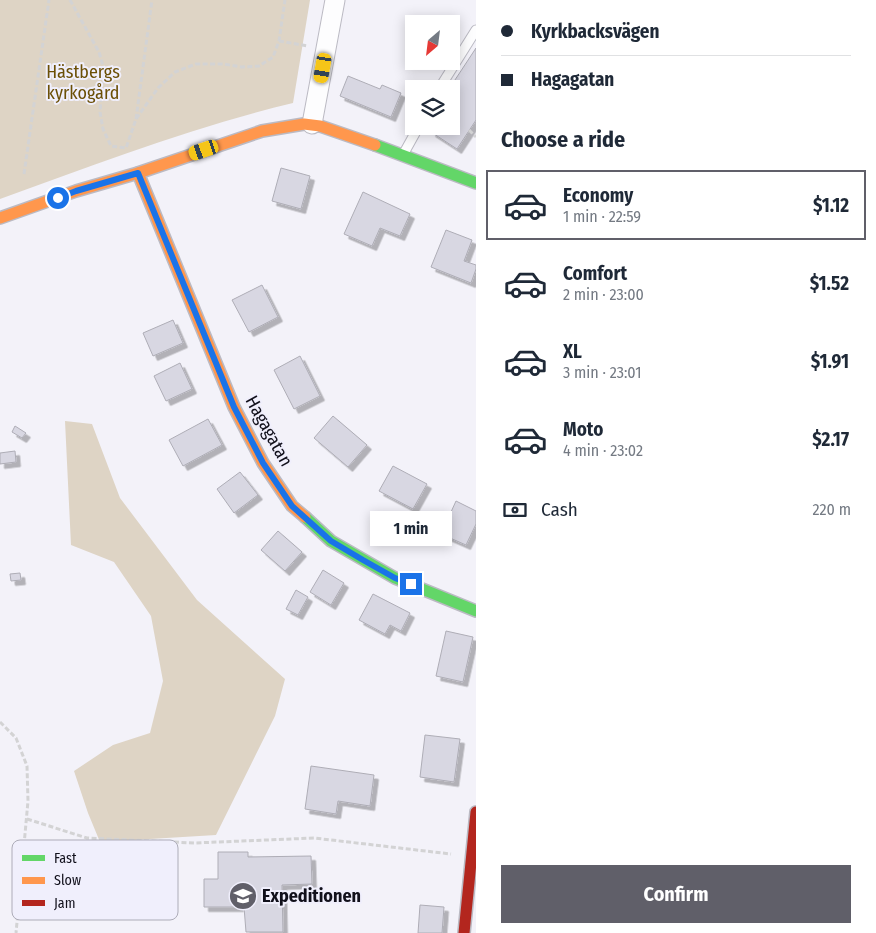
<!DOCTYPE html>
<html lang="en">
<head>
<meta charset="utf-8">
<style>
  :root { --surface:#fff; --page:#f2f2f3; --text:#1f2937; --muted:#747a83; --line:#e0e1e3; --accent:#605f69 }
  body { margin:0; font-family:"Fira Sans Condensed",sans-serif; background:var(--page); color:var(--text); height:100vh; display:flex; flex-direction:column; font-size:19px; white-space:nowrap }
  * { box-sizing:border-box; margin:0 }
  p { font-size:16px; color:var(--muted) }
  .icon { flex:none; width:28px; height:28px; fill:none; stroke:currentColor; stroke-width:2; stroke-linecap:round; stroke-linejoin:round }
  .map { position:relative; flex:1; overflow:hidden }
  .side { display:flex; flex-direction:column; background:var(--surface); width:400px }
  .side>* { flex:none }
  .hud { display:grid; align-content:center; height:110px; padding:0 25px; background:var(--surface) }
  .needle { width:32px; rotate:208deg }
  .tools { position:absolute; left:405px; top:15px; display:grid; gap:10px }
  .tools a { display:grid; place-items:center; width:55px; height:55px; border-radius:0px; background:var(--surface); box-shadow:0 2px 12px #0003; font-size:25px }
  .end { position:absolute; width:22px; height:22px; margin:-11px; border:6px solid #1a73e8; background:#fff; box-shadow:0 0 0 2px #fff }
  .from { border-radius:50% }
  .bubble { position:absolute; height:35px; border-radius:0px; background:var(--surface); box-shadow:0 2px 12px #0003; font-size:16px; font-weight:700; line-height:35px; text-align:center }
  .car { position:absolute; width:15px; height:30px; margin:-15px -8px; border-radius:6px; box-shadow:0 0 4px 1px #0007; background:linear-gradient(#f5c518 24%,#345 0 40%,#f5c518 0 76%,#345 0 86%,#f5c518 0) }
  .hud b { display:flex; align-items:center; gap:18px; height:48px; font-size:19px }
  .hud b+b { border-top:1px solid var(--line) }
  .hud i { width:12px; height:12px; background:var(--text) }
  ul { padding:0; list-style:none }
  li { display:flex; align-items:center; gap:15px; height:70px; margin:0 10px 8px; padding:0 15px; border:2px solid transparent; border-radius:0px }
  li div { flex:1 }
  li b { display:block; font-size:19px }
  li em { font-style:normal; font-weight:700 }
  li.current { border-color:var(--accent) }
  li>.icon { width:45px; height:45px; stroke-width:1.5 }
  h2 { padding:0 25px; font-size:22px; line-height:60px }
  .pay { display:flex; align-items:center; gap:12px; height:55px; padding:0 25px; font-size:19px }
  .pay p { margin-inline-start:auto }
  .primary-button { display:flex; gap:10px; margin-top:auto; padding:10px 25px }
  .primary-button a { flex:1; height:58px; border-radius:0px; background:var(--accent); color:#fff; font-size:20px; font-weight:700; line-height:58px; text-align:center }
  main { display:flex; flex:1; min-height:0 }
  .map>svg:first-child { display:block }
</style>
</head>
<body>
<main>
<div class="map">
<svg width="476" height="933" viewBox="0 0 476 933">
  <defs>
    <filter id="shadow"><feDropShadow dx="4.5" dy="4.5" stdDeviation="0" flood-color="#0004"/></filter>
  </defs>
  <rect width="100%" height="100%" fill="#f3f2f9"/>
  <!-- green -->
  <g fill="#ded4c5">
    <path d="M0 0H310L293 103C193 127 96 164 0 199Z"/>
    <polygon points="65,421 92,424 120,498 197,600 285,679 275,716 216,835 100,842 88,813 74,771 113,745 150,733 163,681 151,616 114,562 71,545"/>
  </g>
  <!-- building -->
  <g fill="#d8d7e2" stroke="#aeadb6" filter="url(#shadow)">
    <polygon points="476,48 476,120 457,149 431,132 435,126 451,126 451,101 456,94 451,91 451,89 449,89"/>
    <polygon points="348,76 380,89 382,85 401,93 391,117 340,96"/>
    <polygon points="281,168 310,176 301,209 272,201"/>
    <polygon points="363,192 410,214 400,236 380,228 372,246 344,234"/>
    <polygon points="446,230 472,240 464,261 476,265 476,269 471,283 431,267"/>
    <polygon points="262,285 278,317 249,332 232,300"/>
    <polygon points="173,320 183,343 153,356 143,333"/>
    <polygon points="300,356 320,396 294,409 274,370"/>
    <polygon points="180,363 192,389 166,401 154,376"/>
    <polygon points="333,416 367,445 348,467 314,438"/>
    <polygon points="208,419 222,445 183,466 169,440"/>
    <polygon points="15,426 26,433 22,438 12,432"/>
    <polygon points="15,451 16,462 0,464 0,453"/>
    <polygon points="393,466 427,484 413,509 379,491"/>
    <polygon points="240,472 258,495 234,513 217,489"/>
    <polygon points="456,501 476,511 476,524 466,545 441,534"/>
    <polygon points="278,531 302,552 285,571 261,550"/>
    <polygon points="323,570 344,583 331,605 310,592"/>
    <polygon points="20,573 21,580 11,581 10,574"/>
    <polygon points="296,590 308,597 298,615 286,609"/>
    <polygon points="373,594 410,613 401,631 390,625 385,634 359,620"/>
    <polygon points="446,631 473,637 463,682 436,676"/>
    <polygon points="425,735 460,739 454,782 420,777"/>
    <polygon points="311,766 374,775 370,806 338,801 336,814 305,809"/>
    <polygon points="218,852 248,852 248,857 311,856 312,884 282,885 283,932 246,932 244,907 204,907 204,879 218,879"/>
    <polygon points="420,905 444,907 442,933 418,933"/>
  </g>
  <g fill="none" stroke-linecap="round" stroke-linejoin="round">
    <defs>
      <g id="lane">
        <polyline points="439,89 476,30"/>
        <polyline points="404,153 419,126"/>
      </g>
      <polyline id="street" points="312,124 335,0"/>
      <g id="fast">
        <polyline points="375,145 476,183"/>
        <polyline points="305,517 331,541 395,578 476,611"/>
      </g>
      <g id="slow">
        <polyline points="138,173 234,407 263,463 292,506 305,517"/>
        <polyline points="0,218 76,191 138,173 262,131 304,124 320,126 375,145"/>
      </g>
      <polyline id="jam" points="464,933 476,812"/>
    </defs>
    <!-- lane casing -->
    <use href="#lane" stroke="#bbbac3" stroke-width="11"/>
    <!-- street casing -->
    <use href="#street" stroke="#bbbac3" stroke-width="21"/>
    <!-- fast casing -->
    <use href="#fast" stroke="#bbbac3" stroke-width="14"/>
    <!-- slow casing -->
    <use href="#slow" stroke="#bbbac3" stroke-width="14"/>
    <!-- jam casing -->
    <use href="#jam" stroke="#bbbac3" stroke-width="14"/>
    <!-- path -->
    <g stroke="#d3d3d4" stroke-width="3" stroke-dasharray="5 2.5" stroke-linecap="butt">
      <polyline points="70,0 99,52 103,66 100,112 103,129 111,146 126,148 136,119 158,88 175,72 196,64 223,64 242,67 259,66 273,57 279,41 285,0"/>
      <polyline points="279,41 308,46"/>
      <polyline points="136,119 152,0"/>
      <polyline points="469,130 476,137"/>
      <polyline points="24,174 49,0"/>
      <polyline points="0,722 16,738 27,766 28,801 16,933"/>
      <polyline points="27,819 87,838 194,843 314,838 451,854"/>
    </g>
    <!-- lane -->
    <use href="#lane" stroke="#fdfdfe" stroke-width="9"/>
    <!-- street -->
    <use href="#street" stroke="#fdfdfe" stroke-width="19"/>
    <!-- fast -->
    <use href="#fast" stroke="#63d668" stroke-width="11"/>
    <!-- slow -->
    <use href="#slow" stroke="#ff974d" stroke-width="11"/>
    <!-- jam -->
    <use href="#jam" stroke="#b3261e" stroke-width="11"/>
  </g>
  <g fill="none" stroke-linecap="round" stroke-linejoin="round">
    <!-- route -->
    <polyline stroke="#1a73e8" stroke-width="6" points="58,198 76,191 138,173 234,407 263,463 292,506 331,541 363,560 395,578 411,584"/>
  </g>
  <!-- icons -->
  <defs>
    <symbol id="school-disc" viewBox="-11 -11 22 22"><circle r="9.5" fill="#605f69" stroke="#f0effc"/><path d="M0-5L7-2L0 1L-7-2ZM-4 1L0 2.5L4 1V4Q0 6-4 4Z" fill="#fff"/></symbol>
  </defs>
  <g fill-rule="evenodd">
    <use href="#school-disc" x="227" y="880" width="32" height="32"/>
  </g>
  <g text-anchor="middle" stroke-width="4" stroke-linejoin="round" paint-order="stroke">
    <!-- park labels -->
    <g font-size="18" fill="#6b4f06" stroke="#f0effc">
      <text x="83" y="78">Hästbergs<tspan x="83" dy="21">kyrkogård</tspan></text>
    </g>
    <!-- street labels -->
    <g font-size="18" fill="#11101b" stroke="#f0effc">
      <text transform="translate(269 431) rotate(61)" y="6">Hagagatan</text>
    </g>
    <!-- poi labels -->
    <g font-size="18" font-weight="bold" fill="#11101b" stroke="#f0effc" text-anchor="start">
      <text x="262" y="902">Expeditionen</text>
    </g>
  </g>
  <!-- legend -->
  <rect x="12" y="840" width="166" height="80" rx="8" fill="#f0effc" stroke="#adacb8" stroke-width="1"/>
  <rect x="22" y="855" width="23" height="6" fill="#63d668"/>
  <rect x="22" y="877" width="23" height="7" fill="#ff974d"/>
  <rect x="22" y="900" width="23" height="6" fill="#b3261e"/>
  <g font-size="14" fill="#11101b">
    <text x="54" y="863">Fast</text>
    <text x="54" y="885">Slow</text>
    <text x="54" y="908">Jam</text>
  </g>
</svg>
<div class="tools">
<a><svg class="needle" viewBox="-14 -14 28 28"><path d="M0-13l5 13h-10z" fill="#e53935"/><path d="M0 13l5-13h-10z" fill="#747a83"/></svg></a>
<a><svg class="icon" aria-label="layers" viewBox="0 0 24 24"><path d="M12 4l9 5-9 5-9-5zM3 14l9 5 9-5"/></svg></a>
</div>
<i class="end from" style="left:58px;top:198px"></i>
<i class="end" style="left:411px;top:584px"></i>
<div class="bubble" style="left:370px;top:511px;width:82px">1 min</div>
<i class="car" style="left:323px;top:68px;rotate:190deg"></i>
<i class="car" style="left:204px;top:150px;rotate:251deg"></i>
</div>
<section class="side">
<div class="hud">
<b><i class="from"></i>Kyrkbacksvägen</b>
<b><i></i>Hagagatan</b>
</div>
<h2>Choose a ride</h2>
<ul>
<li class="current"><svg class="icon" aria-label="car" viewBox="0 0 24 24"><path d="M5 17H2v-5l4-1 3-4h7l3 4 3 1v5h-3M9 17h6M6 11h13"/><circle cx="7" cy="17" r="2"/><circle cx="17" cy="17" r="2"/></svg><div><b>Economy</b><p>1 min · 22:59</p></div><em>$1.12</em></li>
<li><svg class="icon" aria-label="car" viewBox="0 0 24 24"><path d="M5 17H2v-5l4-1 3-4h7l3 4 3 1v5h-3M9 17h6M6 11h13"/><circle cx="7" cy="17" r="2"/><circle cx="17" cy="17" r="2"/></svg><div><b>Comfort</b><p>2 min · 23:00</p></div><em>$1.52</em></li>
<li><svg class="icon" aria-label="car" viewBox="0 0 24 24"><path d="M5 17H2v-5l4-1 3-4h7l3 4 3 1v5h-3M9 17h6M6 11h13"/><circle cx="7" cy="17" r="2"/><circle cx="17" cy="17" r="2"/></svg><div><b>XL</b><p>3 min · 23:01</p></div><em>$1.91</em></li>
<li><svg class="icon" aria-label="car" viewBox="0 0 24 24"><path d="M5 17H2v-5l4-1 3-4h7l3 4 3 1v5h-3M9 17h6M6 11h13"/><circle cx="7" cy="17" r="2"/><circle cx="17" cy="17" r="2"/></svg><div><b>Moto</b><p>4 min · 23:02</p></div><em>$2.17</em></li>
</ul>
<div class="pay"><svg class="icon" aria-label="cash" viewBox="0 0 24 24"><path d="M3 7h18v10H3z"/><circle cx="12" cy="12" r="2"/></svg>Cash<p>220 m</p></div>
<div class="primary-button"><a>Confirm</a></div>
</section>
</main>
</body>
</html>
